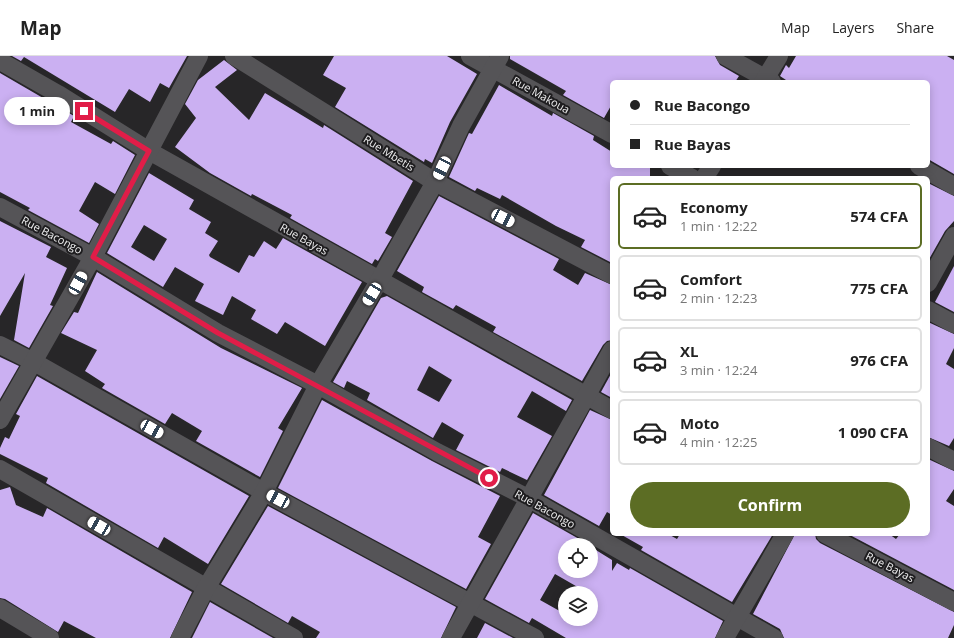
<!DOCTYPE html>
<html lang="en">
<head>
<meta charset="utf-8">
<style>
  :root { --surface:#fff; --page:#f6f6f6; --text:#222; --muted:#767676; --line:#e0e0e0; --accent:#5c6d24 }
  body { margin:0; font-family:"Open Sans",sans-serif; background:var(--page); color:var(--text); height:100vh; display:flex; flex-direction:column; font-size:15px; white-space:nowrap }
  * { box-sizing:border-box; margin:0 }
  p { font-size:13px; color:var(--muted) }
  .icon { flex:none; width:22px; height:22px; fill:none; stroke:currentColor; stroke-width:2; stroke-linecap:round; stroke-linejoin:round }
  .map { position:relative; flex:1; overflow:hidden }
  .side { position:absolute; left:610px; top:120px; width:320px; height:360px; display:flex; flex-direction:column; background:var(--surface); border-radius:6px; box-shadow:0 2px 10px #0003 }
  .side>* { flex:none }
  .hud { position:absolute; left:610px; top:24px; width:320px; height:88px; border-radius:6px; box-shadow:0 2px 10px #0003; display:grid; align-content:center; height:88px; padding:0 20px; background:var(--surface) }
  .tools { position:absolute; left:558px; top:482px; display:grid; gap:8px }
  .tools a { display:grid; place-items:center; width:40px; height:40px; border-radius:50%; background:var(--surface); box-shadow:0 2px 10px #0003; font-size:20px }
  .end { position:absolute; width:18px; height:18px; margin:-9px; border:5px solid #e11d48; background:#fff; box-shadow:0 0 0 2px #fff }
  .from { border-radius:50% }
  .bubble { position:absolute; height:28px; border-radius:14px; background:var(--surface); box-shadow:0 2px 10px #0003; font-size:13px; font-weight:700; line-height:28px; text-align:center }
  .car { position:absolute; width:12px; height:24px; margin:-12px -6px; border-radius:5px; box-shadow:0 0 3px 1px #0007; background:linear-gradient(#fff 24%,#345 0 40%,#fff 0 76%,#345 0 86%,#fff 0) }
  .hud b { display:flex; align-items:center; gap:14px; height:38px; font-size:15px }
  .hud b+b { border-top:1px solid var(--line) }
  .hud i { width:10px; height:10px; background:var(--text) }
  ul { padding:7px 0 0; list-style:none }
  li { display:flex; align-items:center; gap:12px; height:66px; margin:0 8px 6px; padding:0 12px; border:2px solid var(--line); border-radius:6px }
  li div { flex:1 }
  li b { display:block; font-size:15px }
  li em { font-style:normal; font-weight:700 }
  li.selected { border-color:var(--accent) }
  li>.icon { width:36px; height:36px; stroke-width:1.5 }
  .primary-button { display:flex; gap:8px; margin-top:auto; padding:8px 20px }
  .primary-button a { flex:1; height:46px; border-radius:24px; background:var(--accent); color:#fff; font-size:16px; font-weight:700; line-height:46px; text-align:center }
  header { display:flex; align-items:center; gap:24px; box-sizing:border-box; height:56px; padding:0 20px; background:var(--surface); border-bottom:1px solid var(--line) }
  header strong { font-size:19px }
  nav { display:flex; gap:22px; margin-inline-start:auto; font-size:14px }
  .map>svg:first-child { display:block }
</style>
</head>
<body>
<header>
<strong>Map</strong>
<nav><a>Map</a><a>Layers</a><a>Share</a></nav>
</header>
<div class="map">
<svg width="954" height="582" viewBox="0 0 954 582">
  <rect width="100%" height="100%" fill="#272628"/>
  <!-- building -->
  <g fill="#cbb0f2" fill-rule="evenodd">
    <polygon points="12,0 187,0 169,32 160,27 150,46 129,33 115,56 24,1 21,5"/>
    <polygon points="334,0 447,0 477,18 450,66 432,107 425,103 424,106 335,51 346,32 323,19"/>
    <polygon points="510,0 715,0 720,9 739,20 735,26 612,26 612,48 604,62 563,39 566,35 510,3"/>
    <polygon points="796,0 947,0 954,4 954,118 928,103 928,26 789,26 780,20 786,9 789,12"/>
    <polygon points="224,4 237,14 215,31 249,64 265,37 323,72 324,69 413,125 385,177 392,181 378,205 375,203 372,208 290,162 292,159 252,138 251,140 210,117 175,91 196,62 185,48 198,24"/>
    <polygon points="0,17 74,60 71,66 111,88 113,85 135,99 115,138 95,126 79,155 99,168 89,187 28,154 30,152 0,136"/>
    <polygon points="499,29 552,60 553,57 594,80 593,84 612,96 612,110 650,110 650,122 612,122 612,207 581,191 585,184 556,170 502,139 500,143 477,132 475,135 449,121 469,77 472,78"/>
    <path d="M149 117 194 144 189 153 211 166 205 177 218 185 209 199 210 201 239 217 249 199 254 201 264 185 276 193 283 182 362 226 325 290 285 266 277 278 251 263 256 254 232 240 223 259 195 245 204 228 175 211 163 231 107 197ZM144 169 167 183 154 205 131 191Z"/>
    <polygon points="928,127 954,140 954,165 945,175 928,205"/>
    <polygon points="439,140 559,203 553,214 578,229 585,217 612,229 612,284 607,285 603,289 582,325 493,276 496,271 456,249 453,253 422,236 424,231 397,215"/>
    <polygon points="0,165 51,191 46,201 67,212 50,249 53,250 29,292 14,284 25,217 0,260"/>
    <polygon points="954,210 954,256 935,246"/>
    <polygon points="97,216 221,292 302,332 278,372 283,375 260,421 196,385 202,375 172,357 165,368 102,332 105,328 85,315 97,294 61,277 74,256 78,257"/>
    <path d="M387 240 572 344 566 355 532 335 517 361 552 380 527 424 502 412 500 416 456 394 464 379 442 366 433 382 367 344 370 337 347 325 344 332 333 326 381 242ZM429 310 452 324 439 346 417 334Z"/>
    <polygon points="928,266 954,278 954,292 946,308 954,313 954,382 949,390 928,381"/>
    <polygon points="0,301 19,310 0,343"/>
    <polygon points="612,316 612,342 601,336"/>
    <polygon points="37,320 249,440 208,508 164,481 158,492 46,427 48,422 0,398 0,392 5,381 9,383 20,360 16,358"/>
    <polygon points="322,344 432,405 500,440 478,481 491,488 466,533 278,432"/>
    <polygon points="590,354 612,364 612,459 607,456 599,470 544,439"/>
    <polygon points="928,403 954,415 954,433 946,445 954,450 954,534 848,478 889,478 896,483 900,478 928,478"/>
    <polygon points="10,431 16,449 43,461 47,452 192,536 170,582 96,582 64,565 58,576 5,543 0,542 0,434"/>
    <polygon points="268,450 456,551 441,582 316,582 320,576 292,560 288,567 221,528"/>
    <path d="M533 457 588 488 565 489V515H591V491L612 504V515L617 507 629 514 630 512 723 565 715 582H566L532 562 529 567 485 543ZM555 518 588 537H591V563H565V558L540 544Z"/>
    <polygon points="620,478 668,478 677,483 680,478 773,478 732,546 641,494 643,491"/>
    <polygon points="795,478 815,478 816,483 820,487 954,556 954,569 948,582 784,582 780,573 753,558"/>
    <polygon points="210,546 273,582 192,582"/>
    <polygon points="485,567 513,582 477,582"/>
  </g>
  <g fill="none" stroke-linecap="round" stroke-linejoin="round">
    <!-- street -->
    <g stroke="#555457" stroke-width="18">
      <polyline points="234,0 435,126 612,219"/>
      <polyline points="470,0 612,78"/>
      <polyline points="725,0 772,26"/>
      <polyline points="0,5 58,38 149,95 612,354"/>
      <polyline points="763,26 779,0"/>
      <polyline points="670,110 692,122"/>
      <polyline points="919,110 954,130"/>
      <polyline points="704,122 712,110"/>
      <polyline points="0,151 93,201 218,277 318,329 437,396 528,442 774,582"/>
      <polyline points="928,227 954,180"/>
      <polyline points="928,254 954,268"/>
      <polyline points="0,289 34,306 264,436 535,582"/>
      <polyline points="0,364 93,201 199,0"/>
      <polyline points="928,391 954,405"/>
      <polyline points="0,413 294,582"/>
      <polyline points="825,478 954,546"/>
      <polyline points="0,552 50,582"/>
      <polyline points="180,582 206,532 264,436 318,329 379,225 435,126 461,70 500,0"/>
      <polyline points="451,582 612,294"/>
      <polyline points="725,582 785,478"/>
    </g>
  </g>
  <g fill="none" stroke-linecap="round" stroke-linejoin="round">
    <!-- route -->
    <polyline stroke="#e11d48" stroke-width="5" points="84,55 149,95 93,201 218,277 489,422"/>
  </g>
  <g text-anchor="middle" stroke-width="4" stroke-linejoin="round" paint-order="stroke">
    <!-- street labels -->
    <g font-size="11" fill="#f0f0f1" stroke="#1e1d1f">
      <text transform="translate(541 39) rotate(29)" y="4">Rue Makoua</text>
      <text transform="translate(389 97) rotate(32)" y="4">Rue Mbetis</text>
      <text transform="translate(52 179) rotate(28)" y="4">Rue Bacongo</text>
      <text transform="translate(304 183) rotate(29)" y="4">Rue Bayas</text>
      <text transform="translate(545 453) rotate(29)" y="4">Rue Bacongo</text>
      <text transform="translate(890 511) rotate(27)" y="4">Rue Bayas</text>
    </g>
  </g>
</svg>
<div class="tools">
<a><svg class="icon" aria-label="locate" viewBox="0 0 24 24"><circle cx="12" cy="12" r="6"/><path d="M12 2v4M12 18v4M2 12h4M18 12h4"/></svg></a>
<a><svg class="icon" aria-label="layers" viewBox="0 0 24 24"><path d="M12 4l9 5-9 5-9-5zM3 14l9 5 9-5"/></svg></a>
</div>
<i class="end from" style="left:489px;top:422px"></i>
<i class="end" style="left:84px;top:55px"></i>
<div class="bubble" style="left:4px;top:41px;width:66px">1 min</div>
<i class="car" style="left:442px;top:112px;rotate:206deg"></i>
<i class="car" style="left:503px;top:162px;rotate:117deg"></i>
<i class="car" style="left:78px;top:227px;rotate:29deg"></i>
<i class="car" style="left:372px;top:238px;rotate:211deg"></i>
<i class="car" style="left:152px;top:373px;rotate:119deg"></i>
<i class="car" style="left:278px;top:443px;rotate:298deg"></i>
<i class="car" style="left:99px;top:470px;rotate:300deg"></i>
<div class="hud">
<b><i class="from"></i>Rue Bacongo</b>
<b><i></i>Rue Bayas</b>
</div>
<section class="side">
<ul>
<li class="selected"><svg class="icon" aria-label="car" viewBox="0 0 24 24"><path d="M5 17H2v-5l4-1 3-4h7l3 4 3 1v5h-3M9 17h6M6 11h13"/><circle cx="7" cy="17" r="2"/><circle cx="17" cy="17" r="2"/></svg><div><b>Economy</b><p>1 min · 12:22</p></div><em>574 CFA</em></li>
<li><svg class="icon" aria-label="car" viewBox="0 0 24 24"><path d="M5 17H2v-5l4-1 3-4h7l3 4 3 1v5h-3M9 17h6M6 11h13"/><circle cx="7" cy="17" r="2"/><circle cx="17" cy="17" r="2"/></svg><div><b>Comfort</b><p>2 min · 12:23</p></div><em>775 CFA</em></li>
<li><svg class="icon" aria-label="car" viewBox="0 0 24 24"><path d="M5 17H2v-5l4-1 3-4h7l3 4 3 1v5h-3M9 17h6M6 11h13"/><circle cx="7" cy="17" r="2"/><circle cx="17" cy="17" r="2"/></svg><div><b>XL</b><p>3 min · 12:24</p></div><em>976 CFA</em></li>
<li><svg class="icon" aria-label="car" viewBox="0 0 24 24"><path d="M5 17H2v-5l4-1 3-4h7l3 4 3 1v5h-3M9 17h6M6 11h13"/><circle cx="7" cy="17" r="2"/><circle cx="17" cy="17" r="2"/></svg><div><b>Moto</b><p>4 min · 12:25</p></div><em>1 090 CFA</em></li>
</ul>
<div class="primary-button"><a>Confirm</a></div>
</section>
</div>
</body>
</html>
